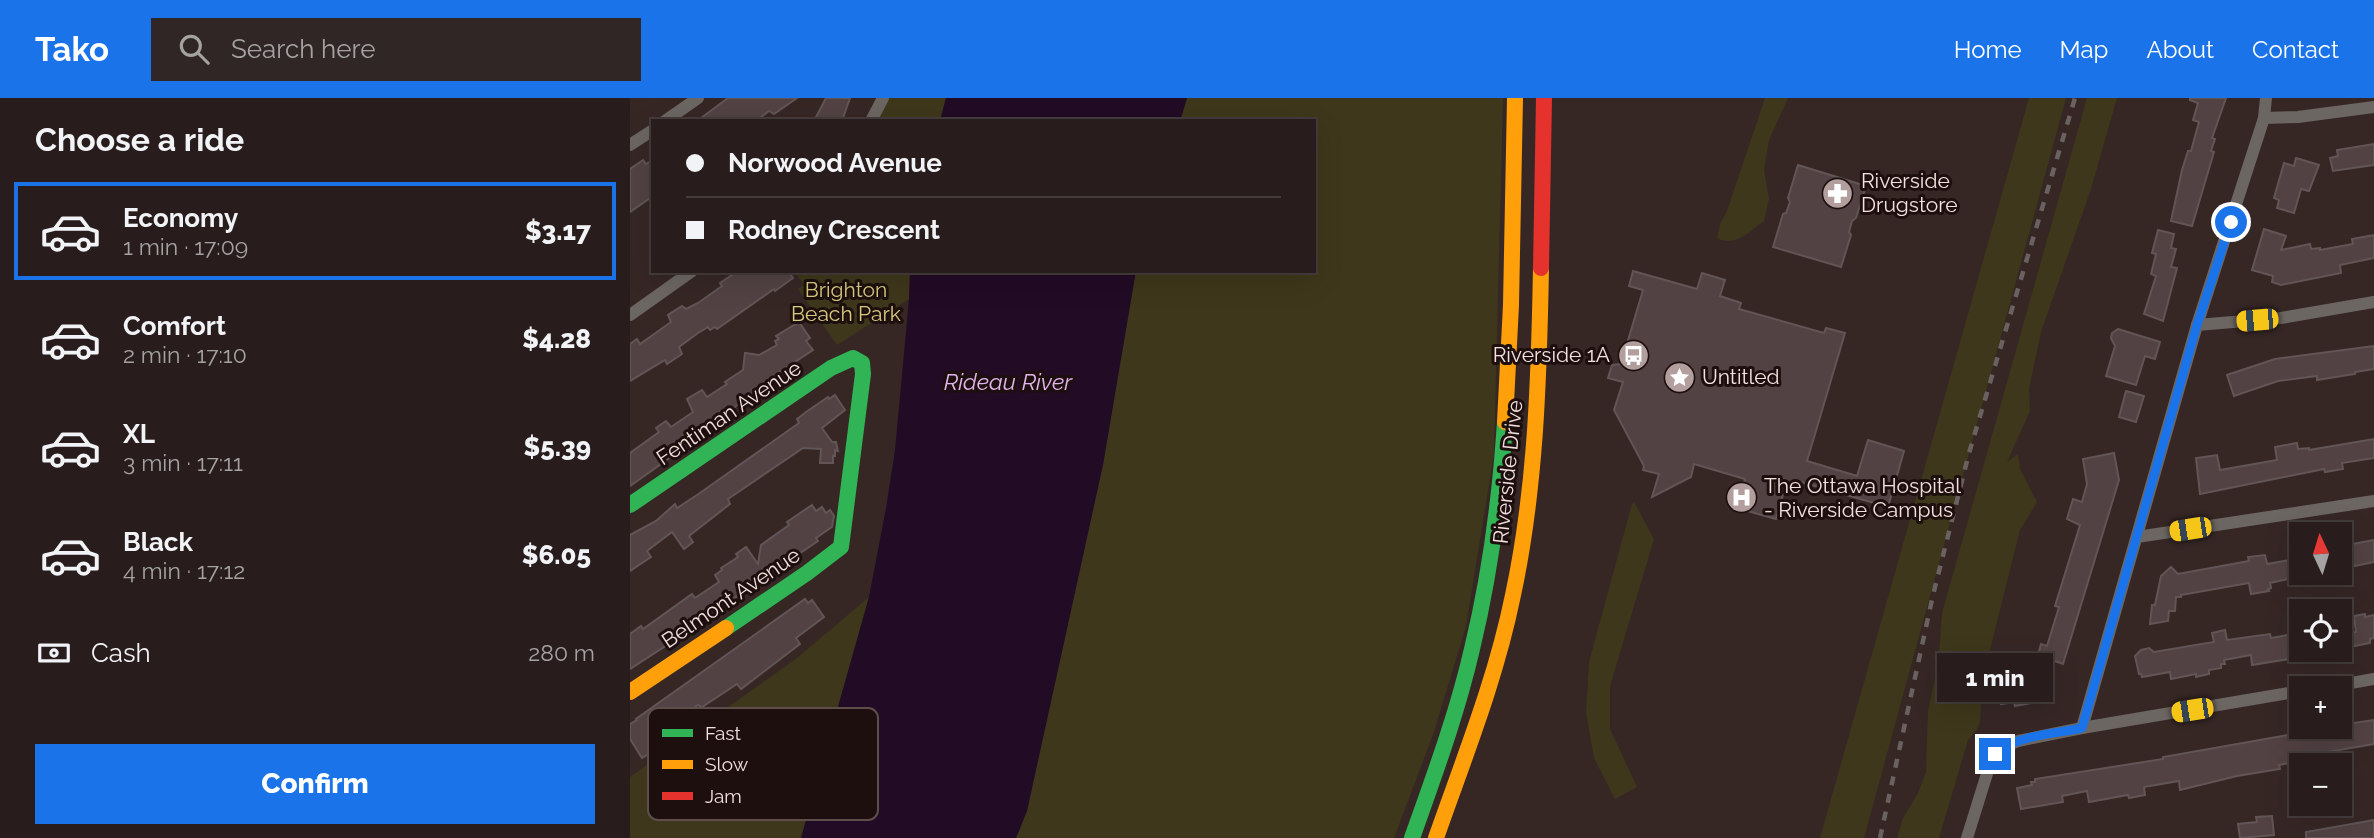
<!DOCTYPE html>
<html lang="en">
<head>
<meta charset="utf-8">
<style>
  :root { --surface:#281d1c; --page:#302625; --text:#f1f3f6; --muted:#a5a2a3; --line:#443b3b; --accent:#1a73e8 }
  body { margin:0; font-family:Raleway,sans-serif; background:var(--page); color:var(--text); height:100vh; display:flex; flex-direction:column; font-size:26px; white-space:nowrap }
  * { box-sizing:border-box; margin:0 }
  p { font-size:23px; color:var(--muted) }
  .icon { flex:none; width:38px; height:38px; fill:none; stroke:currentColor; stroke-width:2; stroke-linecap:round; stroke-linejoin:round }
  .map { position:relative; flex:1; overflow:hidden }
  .side { display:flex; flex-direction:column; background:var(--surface); width:630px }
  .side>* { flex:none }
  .guide { position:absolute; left:21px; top:21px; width:665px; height:154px; border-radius:0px; box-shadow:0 7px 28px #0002,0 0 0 2px var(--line); display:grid; align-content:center; height:154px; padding:0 35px; background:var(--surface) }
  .needle { width:46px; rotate:356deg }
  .buttons { position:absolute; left:1659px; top:424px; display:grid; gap:14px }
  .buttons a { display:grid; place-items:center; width:63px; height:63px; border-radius:0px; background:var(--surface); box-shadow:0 7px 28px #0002,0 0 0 2px var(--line); font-size:35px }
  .end { position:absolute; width:32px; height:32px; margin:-16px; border:9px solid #1a73e8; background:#fff; box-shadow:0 0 0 4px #fff }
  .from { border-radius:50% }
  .bubble { position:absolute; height:49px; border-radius:0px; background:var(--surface); box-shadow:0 7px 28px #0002,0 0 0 2px var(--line); font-size:23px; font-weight:800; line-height:49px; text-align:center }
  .car { position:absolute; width:21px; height:42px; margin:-21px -10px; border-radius:9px; box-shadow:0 0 5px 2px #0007; background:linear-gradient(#f5c518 24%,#345 0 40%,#f5c518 0 76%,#345 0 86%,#f5c518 0) }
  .guide b { display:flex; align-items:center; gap:24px; height:66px; font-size:26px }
  .guide b+b { border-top:2px solid var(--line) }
  .guide i { width:18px; height:18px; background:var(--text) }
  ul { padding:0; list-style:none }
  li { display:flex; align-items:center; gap:21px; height:98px; margin:0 14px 10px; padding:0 21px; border:4px solid transparent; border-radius:0px }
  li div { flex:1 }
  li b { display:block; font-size:26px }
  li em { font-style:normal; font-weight:800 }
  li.current { border-color:var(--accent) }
  li>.icon { width:63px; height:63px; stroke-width:1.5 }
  h2 { padding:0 35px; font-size:32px; line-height:84px }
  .pay { display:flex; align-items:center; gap:18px; height:77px; padding:0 35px; font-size:26px }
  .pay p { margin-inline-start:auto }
  .button { display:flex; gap:14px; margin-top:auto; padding:14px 35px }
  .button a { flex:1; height:80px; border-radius:0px; background:var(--accent); color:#fff; font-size:28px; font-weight:800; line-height:80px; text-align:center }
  header { display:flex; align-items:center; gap:42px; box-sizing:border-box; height:98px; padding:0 35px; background:var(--accent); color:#fff }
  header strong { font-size:33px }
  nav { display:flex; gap:38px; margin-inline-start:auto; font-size:24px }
  .search { width:490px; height:63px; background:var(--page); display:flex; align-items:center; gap:18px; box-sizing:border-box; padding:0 24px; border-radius:0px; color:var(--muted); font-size:26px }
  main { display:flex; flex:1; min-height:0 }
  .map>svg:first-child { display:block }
</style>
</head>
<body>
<header>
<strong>Tako</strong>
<div class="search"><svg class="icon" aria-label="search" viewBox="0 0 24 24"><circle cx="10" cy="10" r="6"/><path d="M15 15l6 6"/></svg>Search here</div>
<nav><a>Home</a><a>Map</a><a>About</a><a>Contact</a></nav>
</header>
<main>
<section class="side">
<h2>Choose a ride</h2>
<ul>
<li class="current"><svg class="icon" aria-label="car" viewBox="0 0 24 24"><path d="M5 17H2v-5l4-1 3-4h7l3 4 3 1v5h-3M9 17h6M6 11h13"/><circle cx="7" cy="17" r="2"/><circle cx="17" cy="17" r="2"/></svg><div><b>Economy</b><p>1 min · 17:09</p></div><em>$3.17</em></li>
<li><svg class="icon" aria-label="car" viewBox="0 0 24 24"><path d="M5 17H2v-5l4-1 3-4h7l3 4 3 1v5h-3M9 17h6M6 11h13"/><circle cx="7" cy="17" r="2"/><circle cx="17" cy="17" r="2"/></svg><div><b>Comfort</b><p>2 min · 17:10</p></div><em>$4.28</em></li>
<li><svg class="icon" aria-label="car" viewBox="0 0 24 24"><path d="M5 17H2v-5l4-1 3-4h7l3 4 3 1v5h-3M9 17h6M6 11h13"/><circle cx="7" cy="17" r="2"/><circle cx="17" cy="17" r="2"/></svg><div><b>XL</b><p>3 min · 17:11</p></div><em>$5.39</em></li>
<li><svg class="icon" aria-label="car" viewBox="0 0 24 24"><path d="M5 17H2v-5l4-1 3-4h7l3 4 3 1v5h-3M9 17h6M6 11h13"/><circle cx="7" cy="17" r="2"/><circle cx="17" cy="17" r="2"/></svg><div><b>Black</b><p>4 min · 17:12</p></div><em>$6.05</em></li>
</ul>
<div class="pay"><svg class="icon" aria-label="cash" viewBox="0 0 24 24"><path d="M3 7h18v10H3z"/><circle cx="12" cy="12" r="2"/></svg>Cash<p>280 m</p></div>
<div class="button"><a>Confirm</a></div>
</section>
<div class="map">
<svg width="1744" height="740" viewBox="0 0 1744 740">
  <rect width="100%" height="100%" fill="#362725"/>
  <!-- green -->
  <g fill="#3e371b">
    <polygon points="252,0 316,0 310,23 241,23"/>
    <polygon points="557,0 873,0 864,356 836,528 804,634 764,740 386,740 397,713 506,173 684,173 684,23 550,23"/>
    <path d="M1135 0H1158L1139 42 1134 72 1139 101 1134 123C1120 133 1105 150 1087 140L1090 126 1097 113Z"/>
    <polygon points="1399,0 1436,0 1234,740 1190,740"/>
    <polygon points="1457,0 1487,0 1461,91 1411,234 1399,291 1400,313 1377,364 1388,356 1390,371 1407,404 1390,432 1353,580 1350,624 1347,631 1338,642 1309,740 1267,740 1273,720 1288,695 1296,674 1298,613 1308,568 1312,515"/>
    <polygon points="164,173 280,173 279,201 207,247 168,191 174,187"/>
    <polygon points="1004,404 1024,441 980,588 980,631 1007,689 985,701 964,660 956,614 959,564 1002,406"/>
    <polygon points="239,499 171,740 0,740 0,679 167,560"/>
  </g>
  <!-- water -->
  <g fill="#220b25">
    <polygon points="316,0 557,0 550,23 310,23"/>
    <polygon points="280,173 506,173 473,367 397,713 386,740 171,740 239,499 256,410 265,352 279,201"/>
  </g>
  <!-- building -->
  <g fill="#524244" stroke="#615556" stroke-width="2">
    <polygon points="98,0 167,0 144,16 139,13 126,23 67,23"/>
    <polygon points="196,0 220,0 212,23 184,23"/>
    <polygon points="1560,0 1596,0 1582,40 1585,41 1581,53 1584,54 1562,128 1541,123 1552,72 1558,53 1561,53 1569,24 1563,22 1568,5 1560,2"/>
    <polygon points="1744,46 1744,67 1703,73 1700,60 1708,58 1707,52"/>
    <polygon points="1666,60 1689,67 1679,93 1671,91 1664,115 1647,110 1649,102 1644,100 1654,65 1664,68"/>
    <polygon points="13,62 16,66 23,62 23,98 0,114 0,71"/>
    <polygon points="1168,67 1236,88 1226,120 1222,123 1219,134 1221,137 1211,169 1143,149 1153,116 1156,115 1160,104 1158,100"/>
    <polygon points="1634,131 1656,138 1651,152 1680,146 1681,151 1690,150 1690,152 1723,146 1722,141 1744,137 1744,160 1710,167 1711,175 1651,187 1642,184 1643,178 1622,172"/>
    <polygon points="1528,132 1544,136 1541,150 1546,151 1541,169 1547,170 1533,223 1514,216 1526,178 1521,176 1526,156 1522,155"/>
    <polygon points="108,173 158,173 163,180 145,193 144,191 87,231 85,229 80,232 78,229 68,235 49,249 52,256 37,266 35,262 0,283 0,246 7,241 10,246 27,234 41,224 38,217 52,208 56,211 68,205 92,188 90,185"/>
    <polygon points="1003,173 1067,191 1072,175 1095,182 1090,198 1111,205 1109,211 1194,235 1196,230 1215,235 1177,363 1227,378 1238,342 1274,353 1258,409 1171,384 1167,396 1154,393 1146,421 1107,410 1115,381 1064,366 1061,379 1022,399 1029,376 1013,372 1014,368 984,312 993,284 978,280 982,267 991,266 1013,192 999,188"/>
    <polygon points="169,224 180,240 176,243 183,252 122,292 123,295 88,322 90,324 0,388 0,355 29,334 26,330 36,323 41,329 63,314 57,301 72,292 77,299 97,286 95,284 113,272 115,255 129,257 147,247 145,243 149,241 146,238"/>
    <polygon points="1488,231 1530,244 1525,261 1515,258 1506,287 1476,278 1485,248 1481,240 1482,235"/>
    <polygon points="1744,248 1744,271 1725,274 1725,276 1687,282 1687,278 1648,283 1604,298 1597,277 1645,261"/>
    <polygon points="1496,293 1514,298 1506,324 1489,319"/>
    <polygon points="205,297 215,312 192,330 202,344 206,344 208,353 205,352 205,358 203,358 203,365 190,365 191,351 173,350 98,401 100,406 59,438 63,444 54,451 42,434 17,453 21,459 0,473 0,437 26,423 45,406 47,410 67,397 169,325 167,321 176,314 198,299 199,301"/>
    <polygon points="1744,341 1744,360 1712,365 1713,371 1695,374 1694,371 1570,396 1566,360 1587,357 1590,372 1647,362 1645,349 1667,345 1668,351 1679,350 1679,352"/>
    <polygon points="1484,355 1489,382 1433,566 1408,557 1411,546 1417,548 1429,509 1425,508 1450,427 1437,421 1443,401 1452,404 1457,386 1453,361"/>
    <polygon points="182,407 186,413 192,409 196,415 200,412 204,418 202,429 186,440 188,443 113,494 102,502 100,499 76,515 77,519 65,529 0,571 0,536 11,528 13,531 62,496 65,500 89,484 85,477 92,472 91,470 108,459 106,456 116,449 128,466 131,447 159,427 157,424"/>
    <polygon points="1744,442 1744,464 1715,470 1711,448"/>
    <polygon points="1635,457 1637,466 1671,460 1671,478 1640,485 1641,490 1638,491 1639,493 1621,496 1619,485 1551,497 1551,499 1546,499 1545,513 1539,513 1538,523 1520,526 1522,507 1525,507 1531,478 1541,469 1548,476 1619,463 1618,459"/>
    <polygon points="175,501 178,505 182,502 194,519 166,540 170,546 111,591 107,586 72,609 68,607 47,621 48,624 42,628 44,631 31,640 34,646 12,660 0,641 0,626 7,622 6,621"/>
    <polygon points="1735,516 1735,519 1744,517 1744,540 1740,541 1740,545 1710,551 1710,537 1726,534 1724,518"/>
    <polygon points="1595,532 1597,542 1640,536 1641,540 1663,536 1664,540 1667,540 1671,559 1622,567 1621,557 1594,562 1595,566 1591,566 1591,570 1579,572 1579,576 1566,579 1566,576 1541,581 1540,574 1512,579 1511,576 1509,576 1505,558 1511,552 1519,550 1524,554 1584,544 1582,535"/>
    <polygon points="1418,581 1422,601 1385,608 1384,604 1371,606 1368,590"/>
    <polygon points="1744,622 1744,646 1680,657 1681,661 1649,667 1650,671 1607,678 1550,692 1549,683 1514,689 1515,697 1499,700 1498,697 1459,704 1457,693 1432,698 1433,704 1391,711 1387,690 1402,687 1401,684 1405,684 1405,681 1533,661 1533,659 1675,634 1717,629 1716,626"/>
    <polygon points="1642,718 1644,737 1610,740 1608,726 1627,724 1626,719"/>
    <polygon points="1744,722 1744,740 1676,740 1676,734"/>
  </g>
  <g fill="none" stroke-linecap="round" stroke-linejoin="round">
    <!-- street -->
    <g stroke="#6c6663" stroke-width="12">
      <polyline points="1634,20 1668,19 1744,9"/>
      <polyline points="35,23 68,0"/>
      <polyline points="241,23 253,0"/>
      <polyline points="0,47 23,32"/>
      <polyline points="0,217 62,173"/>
      <polyline points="1567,227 1651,220 1744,204"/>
      <polyline points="1507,439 1744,403"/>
      <polyline points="1693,590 1744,581"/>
      <polyline points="1452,630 1567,227 1634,20 1636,0"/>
      <polyline points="1337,740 1360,666 1372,650 1388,643 1452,630 1671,593"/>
    </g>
    <!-- fast -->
    <g stroke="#30b455" stroke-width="16">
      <polyline points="0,407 201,270 223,260 232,265 233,276 211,449 177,475 96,530"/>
      <path d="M782 740C804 678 827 616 842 551 860 477 870 400 875 324"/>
    </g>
    <!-- slow -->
    <g stroke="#ff9f0a" stroke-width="16">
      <polyline points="875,324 881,207 885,0"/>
      <polyline points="0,594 96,530"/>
      <path d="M806 740C834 660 866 581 883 497 906 390 909 279 911 170"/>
    </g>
    <!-- jam -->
    <polyline stroke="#e5322d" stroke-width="16" points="911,170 914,0"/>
    <!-- rail -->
    <polyline stroke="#6a6260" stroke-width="4.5" stroke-dasharray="9 9" stroke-linecap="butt" points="1250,740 1303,497 1339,355 1445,0"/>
  </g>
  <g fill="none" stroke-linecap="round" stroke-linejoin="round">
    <!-- route -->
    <path stroke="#1a73e8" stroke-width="9" d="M1365 656C1386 637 1425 636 1452 630L1567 227 1601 124"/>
  </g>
  <!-- icons -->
  <defs>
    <symbol id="pharmacy-disc" viewBox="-11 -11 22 22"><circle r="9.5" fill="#b29f9d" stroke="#1c0f0d"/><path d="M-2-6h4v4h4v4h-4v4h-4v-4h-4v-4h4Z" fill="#fff"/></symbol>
    <symbol id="bus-disc" viewBox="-11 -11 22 22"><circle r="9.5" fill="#b29f9d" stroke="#1c0f0d"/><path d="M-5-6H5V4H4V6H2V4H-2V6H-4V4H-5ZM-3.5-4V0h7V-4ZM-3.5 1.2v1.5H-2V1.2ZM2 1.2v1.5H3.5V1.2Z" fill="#fff"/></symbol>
    <symbol id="sight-disc" viewBox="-11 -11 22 22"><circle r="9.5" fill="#b29f9d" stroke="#1c0f0d"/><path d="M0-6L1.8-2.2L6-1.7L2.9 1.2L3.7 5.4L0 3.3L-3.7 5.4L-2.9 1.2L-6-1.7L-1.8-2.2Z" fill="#fff"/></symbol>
    <symbol id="hospital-disc" viewBox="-11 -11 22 22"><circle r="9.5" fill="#b29f9d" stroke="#1c0f0d"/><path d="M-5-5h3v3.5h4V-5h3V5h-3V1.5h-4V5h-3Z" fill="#fff"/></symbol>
  </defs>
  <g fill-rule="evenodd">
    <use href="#pharmacy-disc" x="1190" y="78" width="35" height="35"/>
    <use href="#bus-disc" x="986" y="240" width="35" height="35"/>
    <use href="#sight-disc" x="1032" y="262" width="35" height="35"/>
    <use href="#hospital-disc" x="1094" y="382" width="35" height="35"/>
  </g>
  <g text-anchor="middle" stroke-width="6" stroke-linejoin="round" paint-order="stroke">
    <!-- poi labels -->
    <g font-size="21" fill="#f4e0dd" stroke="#1c0f0d" text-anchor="start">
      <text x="1231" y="90">Riverside<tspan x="1231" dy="24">Drugstore</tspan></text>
      <text x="980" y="264" text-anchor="end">Riverside 1A</text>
      <text x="1072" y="286">Untitled</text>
      <text x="1134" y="395">The Ottawa Hospital<tspan x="1134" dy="24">- Riverside Campus</tspan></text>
    </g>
    <!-- park labels -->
    <g font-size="21" fill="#d8c980" stroke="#1c0f0d">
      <text x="216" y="199">Brighton<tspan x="216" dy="24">Beach Park</tspan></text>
    </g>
    <!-- street labels -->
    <g font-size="21" fill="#f4e0dd" stroke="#1c0f0d">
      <text transform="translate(99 315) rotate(-34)" y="7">Fentiman Avenue</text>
      <text transform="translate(878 374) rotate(-84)" y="7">Riverside Drive</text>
      <text transform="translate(101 500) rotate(-34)" y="7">Belmont Avenue</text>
    </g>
    <!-- water labels -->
    <g font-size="23" font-style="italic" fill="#e3b4ee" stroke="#1c0f0d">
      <text x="378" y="292">Rideau River</text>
    </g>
  </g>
  <!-- legend -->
  <rect x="18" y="610" width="230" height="112" rx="10" fill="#1c0f0d" stroke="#5d4e4b" stroke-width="2"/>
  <rect x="32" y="631" width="31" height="8" fill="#30b455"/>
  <rect x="32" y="662" width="31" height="9" fill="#ff9f0a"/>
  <rect x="32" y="694" width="31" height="8" fill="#e5322d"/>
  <g font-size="19" fill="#f4e0dd">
    <text x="75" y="642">Fast</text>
    <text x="75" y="673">Slow</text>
    <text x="75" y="705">Jam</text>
  </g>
</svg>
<div class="buttons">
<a><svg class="needle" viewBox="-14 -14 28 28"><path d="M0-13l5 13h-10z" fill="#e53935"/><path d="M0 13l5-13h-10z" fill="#a5a2a3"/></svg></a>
<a><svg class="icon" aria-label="locate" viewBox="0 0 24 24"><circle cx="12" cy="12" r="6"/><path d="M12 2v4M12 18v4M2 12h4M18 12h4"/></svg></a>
<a>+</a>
<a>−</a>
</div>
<i class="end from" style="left:1601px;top:124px"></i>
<i class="end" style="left:1365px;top:656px"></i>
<div class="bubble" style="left:1307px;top:555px;width:116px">1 min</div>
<i class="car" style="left:1627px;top:222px;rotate:265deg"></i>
<i class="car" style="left:1560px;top:431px;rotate:261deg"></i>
<i class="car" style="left:1562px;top:612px;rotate:261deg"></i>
<div class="guide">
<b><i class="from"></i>Norwood Avenue</b>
<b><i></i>Rodney Crescent</b>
</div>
</div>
</main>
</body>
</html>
